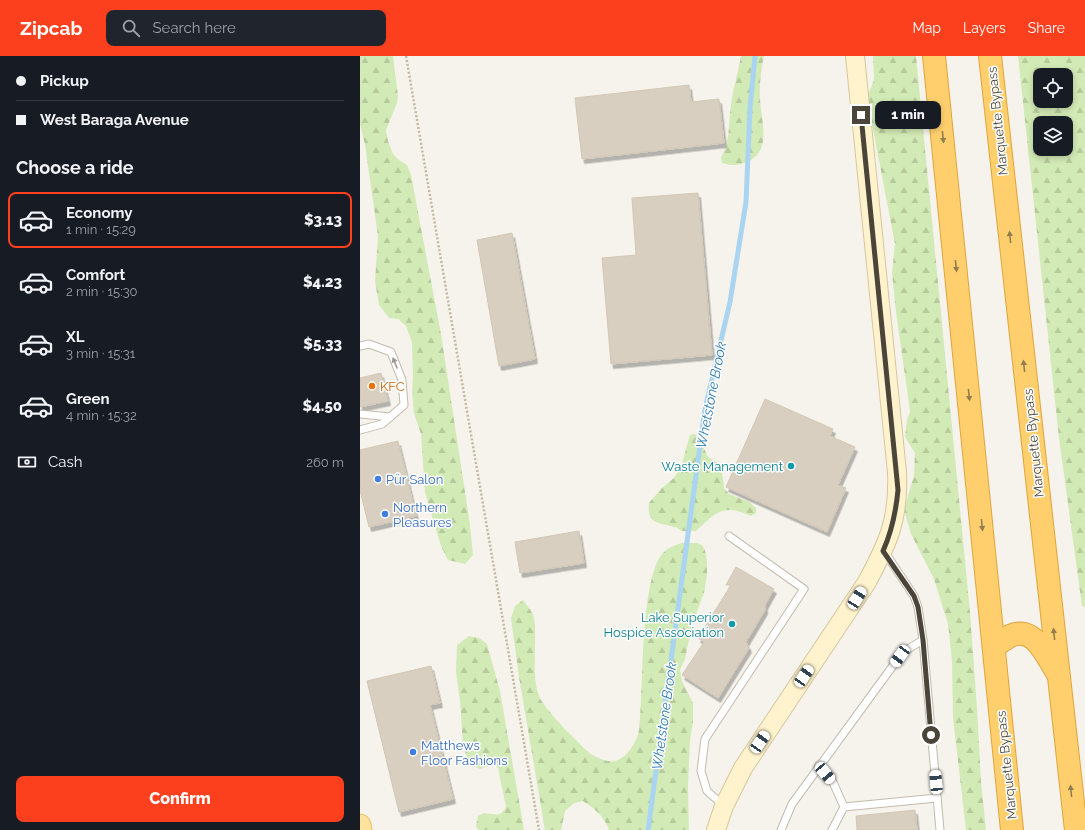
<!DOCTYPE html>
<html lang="en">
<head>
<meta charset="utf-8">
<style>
  :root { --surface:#171b24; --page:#20242c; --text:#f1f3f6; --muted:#9ea1a6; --line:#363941; --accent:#fc3f1d }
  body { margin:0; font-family:Raleway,sans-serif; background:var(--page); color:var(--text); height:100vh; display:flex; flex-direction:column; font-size:15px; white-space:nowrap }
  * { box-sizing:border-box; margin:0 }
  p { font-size:13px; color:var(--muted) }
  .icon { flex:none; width:22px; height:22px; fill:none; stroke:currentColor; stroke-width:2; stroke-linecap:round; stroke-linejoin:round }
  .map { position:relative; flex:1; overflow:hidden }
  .side { display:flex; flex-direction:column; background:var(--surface); width:360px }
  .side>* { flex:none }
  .top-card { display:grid; align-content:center; height:88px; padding:0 16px; background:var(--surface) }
  .fabs { position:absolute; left:673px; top:12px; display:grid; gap:8px }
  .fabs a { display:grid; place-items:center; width:40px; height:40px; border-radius:8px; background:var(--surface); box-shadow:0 2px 6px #0003; font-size:20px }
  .end { position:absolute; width:18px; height:18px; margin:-9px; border:5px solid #4b4439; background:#fff; box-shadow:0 0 0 2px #fff }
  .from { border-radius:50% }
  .bubble { position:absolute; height:28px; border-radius:8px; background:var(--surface); box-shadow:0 2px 6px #0003; font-size:13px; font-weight:800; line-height:28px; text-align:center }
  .car { position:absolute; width:12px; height:24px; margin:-12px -6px; border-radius:5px; box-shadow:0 0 3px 1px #0007; background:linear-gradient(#fff 24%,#345 0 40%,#fff 0 76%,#345 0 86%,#fff 0) }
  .top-card b { display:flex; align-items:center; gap:14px; height:38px; font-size:15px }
  .top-card b+b { border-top:1px solid var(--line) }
  .top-card i { width:10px; height:10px; background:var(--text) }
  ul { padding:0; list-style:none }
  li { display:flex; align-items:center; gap:12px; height:56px; margin:0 8px 6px; padding:0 8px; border:2px solid transparent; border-radius:8px }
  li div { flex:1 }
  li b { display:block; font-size:15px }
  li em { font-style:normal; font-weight:800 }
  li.selected { border-color:var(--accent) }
  li>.icon { width:36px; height:36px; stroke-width:1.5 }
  h2 { padding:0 16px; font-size:18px; line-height:48px }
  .pay { display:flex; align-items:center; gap:10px; height:44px; padding:0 16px; font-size:15px }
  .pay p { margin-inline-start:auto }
  .button { display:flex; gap:8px; margin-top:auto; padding:8px 16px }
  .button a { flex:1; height:46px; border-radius:8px; background:var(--accent); color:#fff; font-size:16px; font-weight:800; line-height:46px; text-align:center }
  header { display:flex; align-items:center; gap:24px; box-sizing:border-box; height:56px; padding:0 20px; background:var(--accent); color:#fff }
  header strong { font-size:19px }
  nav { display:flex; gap:22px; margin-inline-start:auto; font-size:14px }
  .search { width:280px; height:36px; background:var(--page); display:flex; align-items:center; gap:10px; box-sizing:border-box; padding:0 14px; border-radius:8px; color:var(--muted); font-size:15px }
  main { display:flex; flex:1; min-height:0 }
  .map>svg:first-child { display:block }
</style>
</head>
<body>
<header>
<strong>Zipcab</strong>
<div class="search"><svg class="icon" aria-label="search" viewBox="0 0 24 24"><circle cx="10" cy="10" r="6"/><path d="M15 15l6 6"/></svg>Search here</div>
<nav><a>Map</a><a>Layers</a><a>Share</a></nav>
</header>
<main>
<section class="side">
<div class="top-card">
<b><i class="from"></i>Pickup</b>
<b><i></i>West Baraga Avenue</b>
</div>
<h2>Choose a ride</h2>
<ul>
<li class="selected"><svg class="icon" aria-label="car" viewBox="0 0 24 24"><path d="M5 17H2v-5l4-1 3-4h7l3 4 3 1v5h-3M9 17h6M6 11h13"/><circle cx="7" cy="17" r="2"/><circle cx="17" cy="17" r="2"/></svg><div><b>Economy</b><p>1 min · 15:29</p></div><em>$3.13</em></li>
<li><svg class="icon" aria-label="car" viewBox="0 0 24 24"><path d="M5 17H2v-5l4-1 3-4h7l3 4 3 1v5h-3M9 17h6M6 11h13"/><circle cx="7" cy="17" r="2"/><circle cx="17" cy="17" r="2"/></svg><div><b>Comfort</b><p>2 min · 15:30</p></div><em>$4.23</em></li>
<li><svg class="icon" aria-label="car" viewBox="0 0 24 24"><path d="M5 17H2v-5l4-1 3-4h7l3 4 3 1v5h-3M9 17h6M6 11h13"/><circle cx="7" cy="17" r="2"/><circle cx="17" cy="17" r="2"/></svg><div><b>XL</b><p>3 min · 15:31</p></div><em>$5.33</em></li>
<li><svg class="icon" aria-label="car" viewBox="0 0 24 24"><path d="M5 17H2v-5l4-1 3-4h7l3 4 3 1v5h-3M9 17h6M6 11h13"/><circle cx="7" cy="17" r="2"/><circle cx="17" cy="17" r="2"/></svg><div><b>Green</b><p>4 min · 15:32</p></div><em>$4.50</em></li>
</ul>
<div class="pay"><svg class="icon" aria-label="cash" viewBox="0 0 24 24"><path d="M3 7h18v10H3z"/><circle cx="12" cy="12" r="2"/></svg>Cash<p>260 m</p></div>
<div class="button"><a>Confirm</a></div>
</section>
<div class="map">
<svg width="725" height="774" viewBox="0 0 725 774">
  <defs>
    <pattern id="forest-firs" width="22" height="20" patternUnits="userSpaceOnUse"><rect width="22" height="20" fill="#d2eab5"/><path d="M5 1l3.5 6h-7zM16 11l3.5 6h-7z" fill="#b6ca9c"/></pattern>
    <filter id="shadow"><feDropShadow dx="2.5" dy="4.5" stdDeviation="0" flood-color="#0004"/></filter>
  </defs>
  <rect width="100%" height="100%" fill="#f6f3ec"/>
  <!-- forest -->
  <g fill="url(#forest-firs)" fill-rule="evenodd">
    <polygon points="0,0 33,0 38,40 37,47 26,74 28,85 33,98 39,104 47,109 51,119 81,278 110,469 113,499 105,508 88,504 81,490 65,436 61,378 54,357 52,337 53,320 52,286 46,270 38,263 29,262 19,249 15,225 18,180 5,89 0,68"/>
    <path d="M381 0H404C401 14 399 29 400 43 401 64 412 94 389 105 379 110 372 110 362 107L361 101C371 86 368 66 371 49 373 33 378 17 381 0Z"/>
    <polygon points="513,0 556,0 610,556 617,652 621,726 626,774 606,774 593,662 592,605 588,568 574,523 551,478 544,454 554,419 555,397 545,381 547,364 550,355 536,256 532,217 535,188 507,42 514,24"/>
    <path d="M658 0H725V551L722 550 699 382ZM680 19H706V45H680ZM680 67H706V93H680Z"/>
    <path d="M332 378H335L339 382 348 401 359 408 362 415 364 432 369 438 389 446 396 452V457L391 460C363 447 356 456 336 475 331 475 324 476 320 474 315 471 320 472 314 471 298 466 287 469 289 447L303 431 314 422 321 411 330 379Z"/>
    <path d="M322 487H337L342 489 345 494 347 506V518L344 537 332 569 325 603 320 614 322 625 333 647V666L330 684 328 732 329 774H249C245 761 234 752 223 745L214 747 205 755 201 774H185L159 621 151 562 155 550 163 544C166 548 171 554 173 559 176 567 175 577 175 586 175 604 173 623 179 640 181 647 205 674 212 680 224 692 230 701 248 705 263 709 277 687 279 674 284 638 279 520 304 496 309 491 316 489 322 487Z"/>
    <path d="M109 580 119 582 127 588 140 635 164 774H118L116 770 118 760 124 757C135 758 140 762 146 751L138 712 134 708 120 713 112 709 107 701 103 690 100 644 96 616 97 589Z"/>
  </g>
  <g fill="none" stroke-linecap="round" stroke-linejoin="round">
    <!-- stream -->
    <polyline stroke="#a9d4f2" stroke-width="5" points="288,774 345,353 370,246 386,146 390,52 395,0"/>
  </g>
  <!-- building -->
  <g fill="#d8cfc1" stroke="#d3c7b4" filter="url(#shadow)">
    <polygon points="329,29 331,46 359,43 364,87 222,103 215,42"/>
    <polygon points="338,137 352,299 251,308 242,202 276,199 272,142"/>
    <polygon points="152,177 175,303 139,310 117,184"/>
    <polygon points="21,317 28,345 0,351 0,322"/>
    <polygon points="405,343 473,373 470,380 495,391 478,429 486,432 467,476 366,431"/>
    <polygon points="38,385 56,460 9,471 0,434 0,394"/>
    <polygon points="219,475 224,507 160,517 155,486"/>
    <polygon points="376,511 414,533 405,549 405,554 386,586 389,592 358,642 322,619 344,586 338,582 371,529 366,529"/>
    <polygon points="71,610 80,647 70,649 93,743 39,756 7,625"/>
    <polygon points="555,754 557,774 497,774 496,760"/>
  </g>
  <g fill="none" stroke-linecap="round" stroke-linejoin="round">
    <defs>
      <g id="lane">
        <polyline points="0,290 9,288 31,296 42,324 44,349 22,368 0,374"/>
        <polyline points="0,358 30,361"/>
        <polyline points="524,495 554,540 558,551 563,584 580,774"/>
        <polyline points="459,709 472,724 484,751"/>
        <polyline points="364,750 347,735 341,715 345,683 444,533 369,480"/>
        <polyline points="421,774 432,748 540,600 548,593 563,584"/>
        <polyline points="472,774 484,751 577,742"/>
      </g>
      <path id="secondary" d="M356 774 364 750 383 712 507 526C529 485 539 463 537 416L495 0"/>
      <polyline id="primary" points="0,769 1,774"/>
      <g id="highway">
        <polyline points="574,0 652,774"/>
        <polyline points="630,0 716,774"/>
        <path d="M634 591C639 587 645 583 650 580 674 569 686 599 696 615"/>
      </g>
    </defs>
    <!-- lane casing -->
    <use href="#lane" stroke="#c2bbae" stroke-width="9"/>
    <!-- secondary casing -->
    <use href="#secondary" stroke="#d6c79b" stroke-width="20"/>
    <!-- primary casing -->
    <use href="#primary" stroke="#e6c16a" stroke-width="23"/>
    <!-- highway casing -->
    <use href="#highway" stroke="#e0a43c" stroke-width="24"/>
    <!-- path -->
    <polyline stroke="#c4b79f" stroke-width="2.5" stroke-dasharray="2 2" stroke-linecap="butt" points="46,0 179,774"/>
    <!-- lane -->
    <use href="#lane" stroke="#fff" stroke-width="7"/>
    <!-- secondary -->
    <use href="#secondary" stroke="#fff3cd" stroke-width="18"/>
    <!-- primary -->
    <use href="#primary" stroke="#ffe39c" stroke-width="21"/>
    <!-- highway -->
    <use href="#highway" stroke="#ffcf6e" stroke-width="22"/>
  </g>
  <!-- one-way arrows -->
  <defs><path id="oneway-solid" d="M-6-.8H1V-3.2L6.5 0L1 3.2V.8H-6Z"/></defs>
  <g fill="#937c4e">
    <use href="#oneway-solid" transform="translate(583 81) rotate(84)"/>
    <use href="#oneway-solid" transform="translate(650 181) rotate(-96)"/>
    <use href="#oneway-solid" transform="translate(596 210) rotate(84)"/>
    <use href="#oneway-solid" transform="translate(664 310) rotate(-96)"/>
    <use href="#oneway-solid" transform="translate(609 339) rotate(84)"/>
    <use href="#oneway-solid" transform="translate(622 469) rotate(84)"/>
    <use href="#oneway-solid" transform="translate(694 578) rotate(-96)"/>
    <use href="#oneway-solid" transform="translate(711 735) rotate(-96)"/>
  </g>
  <use fill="#9c9892" href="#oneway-solid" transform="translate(35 307) rotate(-112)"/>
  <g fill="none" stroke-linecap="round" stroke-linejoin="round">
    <!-- route -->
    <path stroke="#4b4439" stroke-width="5" d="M501 59 538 434C536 455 532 475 523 495L554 540 558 551 563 584 571 679"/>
  </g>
  <!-- markers -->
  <circle fill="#e8710a" stroke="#fff" stroke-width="1.5" cx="12" cy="330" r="4"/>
  <g fill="#0f9aa8" stroke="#fff" stroke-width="1.5">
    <circle cx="431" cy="410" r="4"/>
    <circle cx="372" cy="568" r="4"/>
  </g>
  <g fill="#3f7fe0" stroke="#fff" stroke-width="1.5">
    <circle cx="18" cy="423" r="4"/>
    <circle cx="25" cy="458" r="4"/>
    <circle cx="53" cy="696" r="4"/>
  </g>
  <g text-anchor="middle" stroke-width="3" stroke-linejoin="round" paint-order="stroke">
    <!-- street labels -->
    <g font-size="13" fill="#4b4439" stroke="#fff">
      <text transform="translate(637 65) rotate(-96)" y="5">Marquette Bypass</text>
      <text transform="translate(673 387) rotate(-96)" y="5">Marquette Bypass</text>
      <text transform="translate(646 709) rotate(-96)" y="5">Marquette Bypass</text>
    </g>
    <!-- food labels -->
    <g font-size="13" fill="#c56008" stroke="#fff" text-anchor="start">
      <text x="20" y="335">KFC</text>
    </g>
    <!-- culture labels -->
    <g font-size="13" fill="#0d838f" stroke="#fff" text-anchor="end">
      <text x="423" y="415">Waste Management</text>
      <text x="364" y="566">Lake Superior<tspan x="364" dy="15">Hospice Association</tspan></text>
    </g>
    <!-- shop labels -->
    <g font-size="13" fill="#366cbe" stroke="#fff" text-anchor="start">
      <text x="26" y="428">Pür Salon</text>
      <text x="33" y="456">Northern<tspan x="33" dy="15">Pleasures</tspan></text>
      <text x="61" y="694">Matthews<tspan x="61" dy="15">Floor Fashions</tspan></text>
    </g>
    <!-- water labels -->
    <g font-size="14" font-style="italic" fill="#2e7ab2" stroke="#fff">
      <text transform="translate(351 339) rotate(-79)" y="5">Whetstone Brook</text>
      <text transform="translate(304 660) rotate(-82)" y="5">Whetstone Brook</text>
    </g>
  </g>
</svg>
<div class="fabs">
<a><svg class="icon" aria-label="locate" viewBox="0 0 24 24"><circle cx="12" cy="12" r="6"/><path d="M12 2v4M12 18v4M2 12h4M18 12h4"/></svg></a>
<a><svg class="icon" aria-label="layers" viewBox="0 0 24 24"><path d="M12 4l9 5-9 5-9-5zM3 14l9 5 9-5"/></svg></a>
</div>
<i class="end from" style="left:571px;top:679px"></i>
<i class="end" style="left:501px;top:59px"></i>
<div class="bubble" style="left:515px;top:45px;width:66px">1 min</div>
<i class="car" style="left:497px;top:542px;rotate:32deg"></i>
<i class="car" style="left:540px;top:600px;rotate:216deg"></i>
<i class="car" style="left:444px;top:620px;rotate:34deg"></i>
<i class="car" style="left:400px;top:686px;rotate:34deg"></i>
<i class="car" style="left:465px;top:717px;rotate:140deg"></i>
<i class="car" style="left:576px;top:726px;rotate:355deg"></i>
</div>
</main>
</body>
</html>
